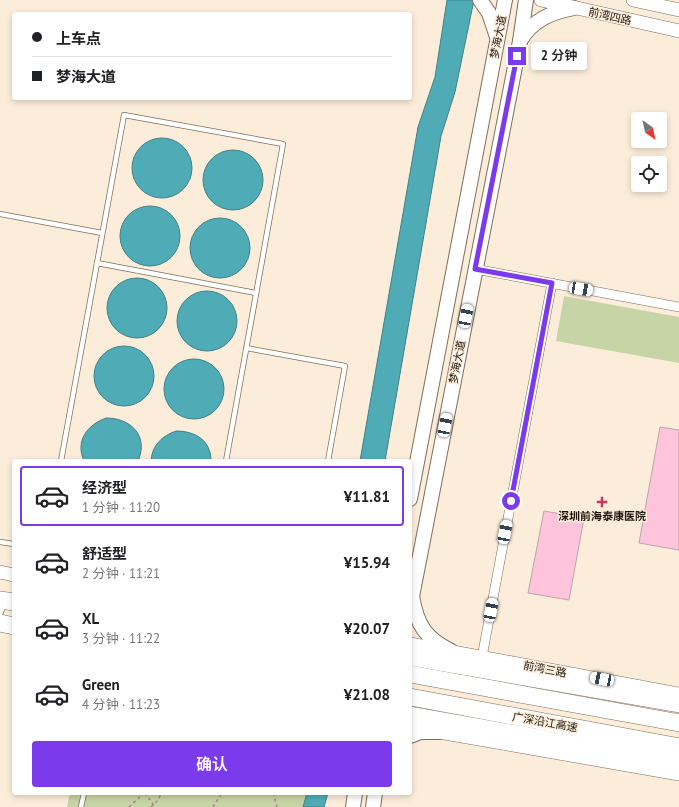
<!DOCTYPE html>
<html lang="zh">
<head>
<meta charset="utf-8">
<style>
  :root { --surface:#fff; --page:#f2f2f2; --text:#202124; --muted:#757577; --line:#e0e0e0; --accent:#7c3aed }
  body { margin:0; font-family:"PT Sans","Noto Sans SC",sans-serif; background:var(--page); color:var(--text); height:100vh; display:flex; flex-direction:column; font-size:15px; white-space:nowrap }
  * { box-sizing:border-box; margin:0 }
  p { font-size:13px; color:var(--muted) }
  .icon { flex:none; width:22px; height:22px; fill:none; stroke:currentColor; stroke-width:2; stroke-linecap:round; stroke-linejoin:round }
  .map { position:relative; flex:1; overflow:hidden }
  .details { position:absolute; left:12px; top:459px; width:400px; height:336px; display:flex; flex-direction:column; background:var(--surface); border-radius:4px; box-shadow:0 2px 6px #0003 }
  .details>* { flex:none }
  .hud { position:absolute; left:12px; top:12px; width:400px; height:88px; border-radius:4px; box-shadow:0 2px 6px #0003; display:grid; align-content:center; height:88px; padding:0 20px; background:var(--surface) }
  .needle { width:26px; rotate:147deg }
  .controls { position:absolute; left:631px; top:112px; display:grid; gap:8px }
  .controls a { display:grid; place-items:center; width:36px; height:36px; border-radius:4px; background:var(--surface); box-shadow:0 2px 6px #0003; font-size:20px }
  .end { position:absolute; width:18px; height:18px; margin:-9px; border:5px solid #7c3aed; background:#fff; box-shadow:0 0 0 2px #fff }
  .from { border-radius:50% }
  .bubble { position:absolute; height:28px; border-radius:4px; background:var(--surface); box-shadow:0 2px 6px #0003; font-size:13px; font-weight:600; line-height:28px; text-align:center }
  .car { position:absolute; width:12px; height:24px; margin:-12px -6px; border-radius:5px; box-shadow:0 0 3px 1px #0007; background:linear-gradient(#fff 24%,#345 0 40%,#fff 0 76%,#345 0 86%,#fff 0) }
  .hud b { display:flex; align-items:center; gap:14px; height:38px; font-size:15px }
  .hud b+b { border-top:1px solid var(--line) }
  .hud i { width:10px; height:10px; background:var(--text) }
  ul { padding:7px 0 0; list-style:none }
  li { display:flex; align-items:center; gap:12px; height:60px; margin:0 8px 6px; padding:0 12px; border:2px solid transparent; border-radius:4px }
  li div { flex:1 }
  li b { display:block; font-size:15px }
  li em { font-style:normal; font-weight:600 }
  li.on { border-color:var(--accent) }
  li>.icon { width:36px; height:36px; stroke-width:1.5 }
  .cta { display:flex; gap:8px; margin-top:auto; padding:8px 20px }
  .cta a { flex:1; height:46px; border-radius:4px; background:var(--accent); color:#fff; font-size:16px; font-weight:600; line-height:46px; text-align:center }
  .map>svg:first-child { display:block }
</style>
</head>
<body>
<div class="map">
<svg width="679" height="807" viewBox="0 0 679 807">
  <rect width="100%" height="100%" fill="#fceddb"/>
  <!-- green -->
  <g fill="#c7d4a5">
    <polygon points="564,296 679,317 679,363 556,341"/>
    <polygon points="70,793 307,793 303,807 67,807"/>
  </g>
  <!-- water -->
  <g fill="#4facb7" stroke="#408085">
    <polygon points="447,0 474,0 455,92 441,136 385,461 360,461 418,127 435,77"/>
    <circle cx="162" cy="168" r="30"/>
    <circle cx="233" cy="180" r="30"/>
    <circle cx="150" cy="236" r="30"/>
    <circle cx="220" cy="248" r="30"/>
    <circle cx="137" cy="308" r="30"/>
    <circle cx="207" cy="321" r="30"/>
    <circle cx="124" cy="376" r="30"/>
    <circle cx="194" cy="389" r="30"/>
    <path d="M106 418C131 418 149 436 138 461H84C75 441 87 425 106 418Z"/>
    <path d="M176 431C195 431 211 440 211 461H151C152 445 162 436 176 431Z"/>
    <polygon points="307,793 328,793 324,807 303,807"/>
  </g>
  <!-- building -->
  <g fill="#fdc4db" stroke="#bfa3ae">
    <polygon points="660,427 679,430 679,550 639,543"/>
    <polygon points="544,511 584,518 569,600 528,593"/>
  </g>
  <g fill="none" stroke-linecap="round" stroke-linejoin="round">
    <defs>
      <g id="lane">
        <polyline points="0,214 102,233"/>
        <polyline points="97,263 256,293"/>
        <polyline points="246,348 345,366 328,461"/>
        <polyline points="61,461 124,115 283,144 226,461"/>
        <polyline points="0,542 14,544"/>
        <polyline points="0,614 3,607"/>
        <polyline points="81,807 84,793"/>
      </g>
      <g id="street">
        <polyline points="475,269 679,307"/>
        <polyline points="482,657 552,283"/>
      </g>
      <g id="secondary">
        <polyline points="541,0 679,31"/>
        <polyline points="633,0 679,10"/>
        <polyline points="0,572 14,575"/>
        <polyline points="410,644 679,694"/>
        <polyline points="410,727 679,774"/>
      </g>
      <g id="primary">
        <polyline points="480,0 489,13 497,37"/>
        <path d="M520 41C532 20 552 12 574 8"/>
        <polyline points="410,499 505,0"/>
        <path d="M412 596C417 625 425 638 451 651"/>
        <polyline points="410,607 520,41 526,0"/>
        <polyline points="410,736 421,732 440,732"/>
        <polyline points="353,807 355,793"/>
        <polyline points="373,807 375,793"/>
      </g>
      <g id="highway">
        <polyline points="0,600 14,602"/>
        <polyline points="0,623 14,626"/>
        <polyline points="410,657 679,704"/>
        <polyline points="410,674 679,723"/>
        <polyline points="410,697 679,747"/>
        <polyline points="410,715 679,763"/>
      </g>
    </defs>
    <!-- lane casing -->
    <use href="#lane" stroke="#7e6e5a" stroke-width="6"/>
    <!-- street casing -->
    <use href="#street" stroke="#7e6e5a" stroke-width="10"/>
    <!-- secondary casing -->
    <use href="#secondary" stroke="#7e6e5a" stroke-width="14"/>
    <!-- primary casing -->
    <use href="#primary" stroke="#7e6e5a" stroke-width="16"/>
    <!-- highway casing -->
    <use href="#highway" stroke="#7e6e5a" stroke-width="18"/>
    <!-- path -->
    <g stroke="#9b9082" stroke-width="1.5" stroke-dasharray="3 3" stroke-linecap="butt">
      <polyline points="145,793 155,807"/>
      <polyline points="273,793 277,807"/>
      <polyline points="129,807 144,793"/>
      <polyline points="151,807 157,801 162,793"/>
      <polyline points="213,807 222,793"/>
    </g>
    <!-- lane -->
    <use href="#lane" stroke="#fff" stroke-width="4.5"/>
    <!-- street -->
    <use href="#street" stroke="#fff" stroke-width="9"/>
    <!-- secondary -->
    <use href="#secondary" stroke="#fff" stroke-width="13"/>
    <!-- primary -->
    <use href="#primary" stroke="#fff" stroke-width="14"/>
    <!-- highway -->
    <use href="#highway" stroke="#fff" stroke-width="17"/>
  </g>
  <g fill="none" stroke-linecap="round" stroke-linejoin="round">
    <!-- route -->
    <polyline stroke="#7c3aed" stroke-width="5" points="511,501 552,283 475,269 517,56"/>
  </g>
  <!-- markers -->
  <path fill="#c53764" stroke="#fceddb" stroke-width="1.5" d="M600 496h4v4h4v4h-4v4h-4v-4h-4v-4h4z"/>
  <g text-anchor="middle" stroke-width="3" stroke-linejoin="round" paint-order="stroke">
    <!-- street labels -->
    <g font-size="11" fill="#1e1810" stroke="#fceddb">
      <text transform="translate(610 16) rotate(13)" y="4">前湾四路</text>
      <text transform="translate(498 37) rotate(-79)" y="4">梦海大道</text>
      <text transform="translate(457 362) rotate(-79)" y="4">梦海大道</text>
      <text transform="translate(545 669) rotate(11)" y="4">前湾三路</text>
      <text transform="translate(545 722) rotate(10)" y="4">广深沿江高速</text>
    </g>
    <!-- poi labels -->
    <g font-size="11" font-weight="bold" fill="#1e1810" stroke="#fceddb">
      <text x="602" y="520">深圳前海泰康医院</text>
    </g>
  </g>
</svg>
<div class="controls">
<a><svg class="needle" viewBox="-14 -14 28 28"><path d="M0-13l5 13h-10z" fill="#e53935"/><path d="M0 13l5-13h-10z" fill="#757577"/></svg></a>
<a><svg class="icon" aria-label="locate" viewBox="0 0 24 24"><circle cx="12" cy="12" r="6"/><path d="M12 2v4M12 18v4M2 12h4M18 12h4"/></svg></a>
</div>
<i class="end from" style="left:511px;top:501px"></i>
<i class="end" style="left:517px;top:56px"></i>
<div class="bubble" style="left:531px;top:42px;width:56px">2 分钟</div>
<i class="car" style="left:581px;top:289px;rotate:100deg"></i>
<i class="car" style="left:466px;top:316px;rotate:11deg"></i>
<i class="car" style="left:445px;top:425px;rotate:11deg"></i>
<i class="car" style="left:505px;top:532px;rotate:11deg"></i>
<i class="car" style="left:491px;top:610px;rotate:11deg"></i>
<i class="car" style="left:602px;top:679px;rotate:281deg"></i>
<div class="hud">
<b><i class="from"></i>上车点</b>
<b><i></i>梦海大道</b>
</div>
<section class="details">
<ul>
<li class="on"><svg class="icon" aria-label="car" viewBox="0 0 24 24"><path d="M5 17H2v-5l4-1 3-4h7l3 4 3 1v5h-3M9 17h6M6 11h13"/><circle cx="7" cy="17" r="2"/><circle cx="17" cy="17" r="2"/></svg><div><b>经济型</b><p>1 分钟 · 11:20</p></div><em>¥11.81</em></li>
<li><svg class="icon" aria-label="car" viewBox="0 0 24 24"><path d="M5 17H2v-5l4-1 3-4h7l3 4 3 1v5h-3M9 17h6M6 11h13"/><circle cx="7" cy="17" r="2"/><circle cx="17" cy="17" r="2"/></svg><div><b>舒适型</b><p>2 分钟 · 11:21</p></div><em>¥15.94</em></li>
<li><svg class="icon" aria-label="car" viewBox="0 0 24 24"><path d="M5 17H2v-5l4-1 3-4h7l3 4 3 1v5h-3M9 17h6M6 11h13"/><circle cx="7" cy="17" r="2"/><circle cx="17" cy="17" r="2"/></svg><div><b>XL</b><p>3 分钟 · 11:22</p></div><em>¥20.07</em></li>
<li><svg class="icon" aria-label="car" viewBox="0 0 24 24"><path d="M5 17H2v-5l4-1 3-4h7l3 4 3 1v5h-3M9 17h6M6 11h13"/><circle cx="7" cy="17" r="2"/><circle cx="17" cy="17" r="2"/></svg><div><b>Green</b><p>4 分钟 · 11:23</p></div><em>¥21.08</em></li>
</ul>
<div class="cta"><a>确认</a></div>
</section>
</div>
</body>
</html>
